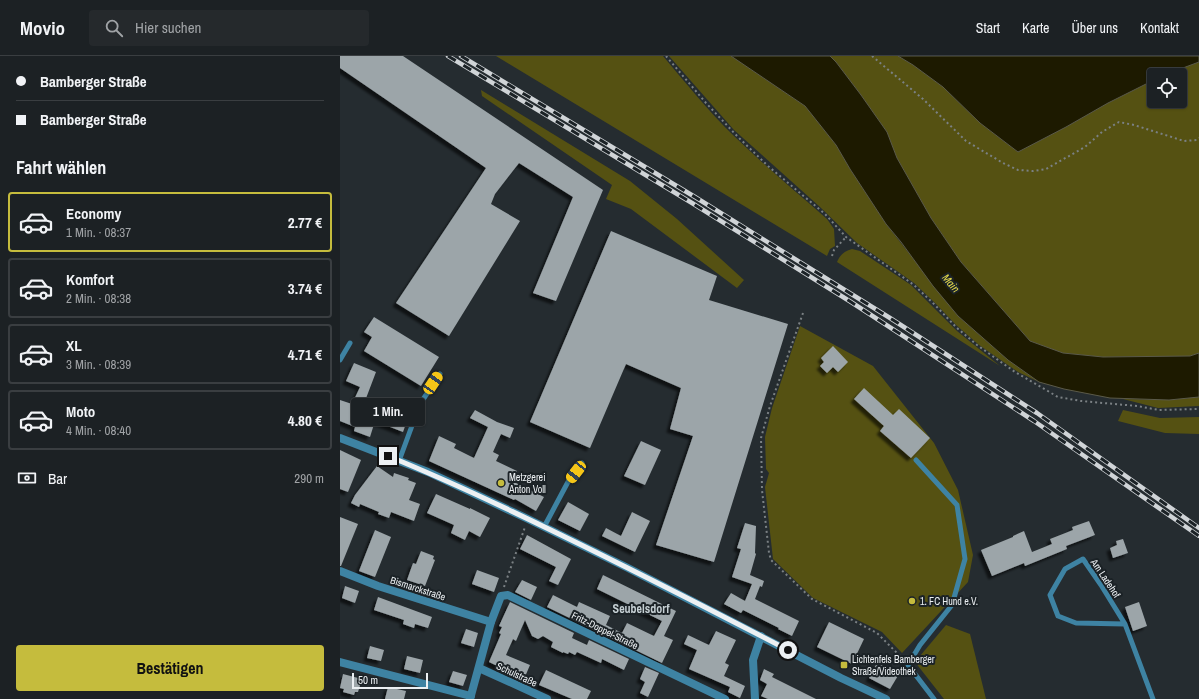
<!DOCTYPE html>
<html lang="de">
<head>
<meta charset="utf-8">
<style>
  :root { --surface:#1c2124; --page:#25292c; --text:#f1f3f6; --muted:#a0a3a6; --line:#3a3e41; --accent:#c5bc3d }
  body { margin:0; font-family:"Archivo Narrow",sans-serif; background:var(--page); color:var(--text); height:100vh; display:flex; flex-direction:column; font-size:15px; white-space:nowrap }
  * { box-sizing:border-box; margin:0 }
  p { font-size:13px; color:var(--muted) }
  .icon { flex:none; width:22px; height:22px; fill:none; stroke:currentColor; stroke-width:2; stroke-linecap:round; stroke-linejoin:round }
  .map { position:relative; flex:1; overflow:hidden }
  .details { display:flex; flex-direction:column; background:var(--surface); width:340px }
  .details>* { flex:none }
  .guide { display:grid; align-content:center; height:88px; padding:0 16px; background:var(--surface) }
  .buttons { position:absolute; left:807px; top:12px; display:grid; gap:8px }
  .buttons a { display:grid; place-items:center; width:40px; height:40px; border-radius:4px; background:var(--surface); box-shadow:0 1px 3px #0004,0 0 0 1px var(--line); font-size:20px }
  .scale { position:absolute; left:12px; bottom:10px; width:76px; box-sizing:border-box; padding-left:4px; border:2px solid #ecf0f3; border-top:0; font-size:11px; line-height:14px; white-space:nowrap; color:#ecf0f3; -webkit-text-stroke:3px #1b2226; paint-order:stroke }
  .end { position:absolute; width:18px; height:18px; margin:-9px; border:5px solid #ecf0f3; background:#111; box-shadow:0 0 0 2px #111 }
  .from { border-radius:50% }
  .bubble { position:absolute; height:28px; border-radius:4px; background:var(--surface); box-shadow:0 1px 3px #0004,0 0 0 1px var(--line); font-size:13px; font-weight:800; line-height:28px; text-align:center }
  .car { position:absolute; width:12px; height:24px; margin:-12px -6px; border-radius:5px; box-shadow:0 0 3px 1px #0007; background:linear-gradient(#f5c518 24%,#345 0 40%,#f5c518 0 76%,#345 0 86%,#f5c518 0) }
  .guide b { display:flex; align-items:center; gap:14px; height:38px; font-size:15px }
  .guide b+b { border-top:1px solid var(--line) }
  .guide i { width:10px; height:10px; background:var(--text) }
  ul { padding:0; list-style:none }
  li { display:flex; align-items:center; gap:12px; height:60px; margin:0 8px 6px; padding:0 8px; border:2px solid var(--line); border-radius:4px }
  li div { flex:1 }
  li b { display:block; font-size:15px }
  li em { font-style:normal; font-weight:800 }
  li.current { border-color:var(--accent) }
  li>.icon { width:36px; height:36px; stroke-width:1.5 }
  h2 { padding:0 16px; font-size:18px; line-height:48px }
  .pay { display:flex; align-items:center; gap:10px; height:44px; padding:0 16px; font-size:15px }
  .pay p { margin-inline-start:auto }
  .action { display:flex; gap:8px; margin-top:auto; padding:8px 16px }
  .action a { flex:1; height:46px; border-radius:4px; background:var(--accent); color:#111; font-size:16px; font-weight:800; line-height:46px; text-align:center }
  header { display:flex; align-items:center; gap:24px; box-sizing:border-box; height:56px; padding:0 20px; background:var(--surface); border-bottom:1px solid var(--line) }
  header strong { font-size:19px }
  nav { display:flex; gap:22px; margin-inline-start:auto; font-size:14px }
  .search { width:280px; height:36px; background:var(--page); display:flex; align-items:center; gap:10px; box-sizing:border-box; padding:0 14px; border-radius:4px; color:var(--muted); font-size:15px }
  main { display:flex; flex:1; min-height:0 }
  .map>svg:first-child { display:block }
</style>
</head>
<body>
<header>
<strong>Movio</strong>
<div class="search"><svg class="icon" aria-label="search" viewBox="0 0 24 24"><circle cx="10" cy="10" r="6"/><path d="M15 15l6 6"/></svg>Hier suchen</div>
<nav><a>Start</a><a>Karte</a><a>Über uns</a><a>Kontakt</a></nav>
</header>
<main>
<section class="details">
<div class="guide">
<b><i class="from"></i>Bamberger Straße</b>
<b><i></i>Bamberger Straße</b>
</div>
<h2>Fahrt wählen</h2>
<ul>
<li class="current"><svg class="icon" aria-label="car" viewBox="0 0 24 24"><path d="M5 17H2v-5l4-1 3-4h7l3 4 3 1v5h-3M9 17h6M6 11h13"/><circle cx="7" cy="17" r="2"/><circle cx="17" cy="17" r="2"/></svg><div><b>Economy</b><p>1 Min. · 08:37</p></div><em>2.77 €</em></li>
<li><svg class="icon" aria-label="car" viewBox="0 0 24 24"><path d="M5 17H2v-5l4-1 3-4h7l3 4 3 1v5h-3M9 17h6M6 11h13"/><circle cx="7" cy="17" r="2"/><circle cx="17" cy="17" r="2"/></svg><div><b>Komfort</b><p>2 Min. · 08:38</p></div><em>3.74 €</em></li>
<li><svg class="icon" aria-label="car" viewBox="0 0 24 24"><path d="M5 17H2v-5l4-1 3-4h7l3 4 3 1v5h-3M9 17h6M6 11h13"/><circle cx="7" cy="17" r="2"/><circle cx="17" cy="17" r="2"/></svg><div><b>XL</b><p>3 Min. · 08:39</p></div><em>4.71 €</em></li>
<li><svg class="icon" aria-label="car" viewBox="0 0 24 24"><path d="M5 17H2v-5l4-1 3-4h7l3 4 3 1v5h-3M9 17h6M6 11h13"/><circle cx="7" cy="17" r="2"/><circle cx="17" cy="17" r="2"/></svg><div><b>Moto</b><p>4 Min. · 08:40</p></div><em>4.80 €</em></li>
</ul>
<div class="pay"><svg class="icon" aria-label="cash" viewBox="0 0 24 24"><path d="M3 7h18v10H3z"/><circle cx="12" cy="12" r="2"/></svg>Bar<p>290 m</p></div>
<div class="action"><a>Bestätigen</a></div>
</section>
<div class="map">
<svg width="859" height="643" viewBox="0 0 859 643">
  <defs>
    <filter id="shadow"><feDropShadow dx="-3.5" dy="3.5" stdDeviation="1" flood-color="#0009"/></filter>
  </defs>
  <rect width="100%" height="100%" fill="#252c30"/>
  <!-- green -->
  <g fill="#555112">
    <path d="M156 0H323C346 27 368 55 394 80 424 109 456 136 487 163L494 173 495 190 490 193 487 200Z"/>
    <polygon points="329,0 391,0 465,50 496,89 510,113 546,168 618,260 668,304 699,326 678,316 639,289 616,269 595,247 574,227 517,187 480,151 394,74"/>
    <polygon points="490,0 558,0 573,9 603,31 640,67 678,96 726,71 768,47 814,24 814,45 840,45 840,19 824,19 859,6 859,297 850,300 763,301 723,297 690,285 621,206 591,162 557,102 547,76 521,39 496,6"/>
    <polygon points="141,34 290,125 337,163 404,224 397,232 291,153 266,143 272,129 142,40"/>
    <path d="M512 193 520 195 571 229 617 275 660 310 497 206C500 199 504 195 512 193Z"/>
    <polygon points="460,270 533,310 594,387 618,434 633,499 628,526 562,597 542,576 473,542 433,503 425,431 429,417 426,413 425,381 432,352"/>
    <polygon points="859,341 859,350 818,352 783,343 829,344"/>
    <polygon points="783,354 820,362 859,361 859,378 825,377 778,365"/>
    <polygon points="606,569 630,578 646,643 604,643 575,606"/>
  </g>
  <!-- water -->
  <g fill="#1d1a00" stroke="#5b5a49">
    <polygon points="391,0 490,0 496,6 521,39 547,76 557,102 591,162 621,206 690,285 723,297 763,301 850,300 859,297 859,341 829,344 770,342 724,333 699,326 668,304 618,260 593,230 561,186 546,168 510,113 496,89 465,50"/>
    <polygon points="558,0 859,0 859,6 824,19 814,19 814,24 768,47 726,71 678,96 640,67 603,31 573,9"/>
  </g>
  <!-- building -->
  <g fill="#9ca5a9" filter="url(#shadow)">
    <polygon points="0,0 63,0 263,134 216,245 193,237 233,141 179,107 155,138 151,148 180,165 109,280 56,247 146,112 0,12"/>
    <polygon points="271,175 377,220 369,244 448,268 374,506 316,489 353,380 330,373 341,332 286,308 250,392 190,366"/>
    <polygon points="34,261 99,301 81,330 24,295 32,281 24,276"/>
    <polygon points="493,290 508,306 498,316 493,311 487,317 480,310 484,306 481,302"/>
    <polygon points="14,307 36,316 25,345 68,362 63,376 35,365 30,381 14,375 15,371 0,365 0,344 12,348 20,331 6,325"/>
    <polygon points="524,332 553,359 559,353 590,382 571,402 540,375 544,370 514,343"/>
    <polygon points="135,354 157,366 174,372 170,382 161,378 153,396 159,399 156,405 177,415 172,425 204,441 196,455 175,443 174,444 89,405 99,380 116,388 114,392 134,402 148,371 130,362"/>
    <polygon points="301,385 321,394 305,429 284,420"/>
    <polygon points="0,394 21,404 8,436 0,433"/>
    <polygon points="37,410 53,421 54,417 69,422 68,424 76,427 69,444 80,448 74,465 51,456 49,462 38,458 39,456 20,448 19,451 11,447 15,439"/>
    <polygon points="96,438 130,453 130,452 150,462 140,481 129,475 125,484 111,477 114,469 87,457"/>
    <polygon points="228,446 249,458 240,475 218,464"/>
    <polygon points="292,456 310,465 295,496 262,480 266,472 281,480"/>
    <polygon points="0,461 18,468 1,510 0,510"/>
    <polygon points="749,465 755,479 726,490 727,493 685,510 684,507 652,520 641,494 673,481 673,480 684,475 692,496 712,488 710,483 733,474 732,471"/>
    <polygon points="405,467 416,470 415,497 416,498 410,519 424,525 422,531 420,530 415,543 459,565 452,580 438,573 439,572 403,554 401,557 384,548 391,537 405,545 412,528 392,521 401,493 397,492"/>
    <polygon points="35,474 51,481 35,521 19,515"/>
    <polygon points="187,479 231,503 218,529 209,525 216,511 180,493"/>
    <polygon points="783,483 788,497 773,502 770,492 777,489 776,485"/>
    <polygon points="81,495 94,500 93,503 95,504 85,530 67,524 73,507 76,508"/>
    <polygon points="137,514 159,522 154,536 132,528"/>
    <polygon points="263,519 336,555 324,580 333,584 322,607 207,551 213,539 237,551 239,546 270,560 266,569 282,577 287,567 314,580 322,565 257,533"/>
    <polygon points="182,524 197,531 191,544 175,536"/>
    <polygon points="5,530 19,535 15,547 2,542"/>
    <polygon points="38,541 92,561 88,572 75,568 74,572 63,568 64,564 34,554"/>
    <polygon points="170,546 234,577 232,582 247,589 249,584 289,603 284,614 262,603 261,607 237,596 235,599 229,596 228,598 223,596 223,597 211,591 213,586 203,580 198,583 192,580 185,564 176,585 173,583 166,599 190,609 184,623 149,606 161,578 159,577 162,571 159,570"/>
    <polygon points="799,546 807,570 793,575 785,551"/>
    <polygon points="489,566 524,583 512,608 477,591"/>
    <polygon points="126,573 138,577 134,591 121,587"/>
    <polygon points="376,575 396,584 385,607 389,609 384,620 405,630 400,642 388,636 390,631 349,613 357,594 344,588 348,579 369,589"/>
    <polygon points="30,590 44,594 41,605 27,602"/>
    <polygon points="67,600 83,604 80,617 64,613"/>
    <polygon points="537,607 559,618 550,633 529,622"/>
    <polygon points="305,611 319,617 308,641 300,637 305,626 300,623"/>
    <polygon points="424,613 434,618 432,621 476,643 428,643 421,640 427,628 420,624"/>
    <polygon points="206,614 251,635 247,643 232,643 199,629"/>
    <polygon points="113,615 127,619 123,630 109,626"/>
    <polygon points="3,618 22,623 18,636 15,636 14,639 3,636 4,633 0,632"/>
    <polygon points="48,631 66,635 64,643 45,643"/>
  </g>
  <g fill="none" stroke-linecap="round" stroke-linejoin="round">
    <!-- path -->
    <g stroke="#7b8184" stroke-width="2" stroke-dasharray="2 3" stroke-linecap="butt">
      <polyline points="326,0 366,47 398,81 428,110 485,158 506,181 574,229 594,248 617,272 637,289 675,316 718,341 741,345 797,350 819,354 859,353"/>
      <polyline points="532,0 583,43 626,85 663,107 678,114 693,115 706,113 745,91 762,76 779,66 794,69 844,85 857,84 859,82"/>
      <polyline points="492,200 494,194 506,181"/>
      <polyline points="463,257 430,350 421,382 422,434 429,497 431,504 472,543 537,577 564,604"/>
      <polyline points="164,531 185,471"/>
    </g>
    <!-- service -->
    <g stroke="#3e83a3" stroke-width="5">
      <polyline points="0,304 10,287"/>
      <polyline points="576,404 617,449 625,503 612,549 580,589 568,609 594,643"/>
      <polyline points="59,405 80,348 100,318"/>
      <polyline points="204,471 229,424 242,407"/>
      <polyline points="785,568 736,567 718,560 710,539 725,513 743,503 761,529 785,568 813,643"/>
    </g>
    <!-- minor -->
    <g stroke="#3e83a3" stroke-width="8">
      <polyline points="0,515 38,530 151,566"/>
      <polyline points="0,606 131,640"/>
      <polyline points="139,612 207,643"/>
      <polyline points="130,643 151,566 161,540 168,539 385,643"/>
      <polyline points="415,643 413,604 421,580"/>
    </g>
    <!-- tertiary -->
    <polyline stroke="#3e83a3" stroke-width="8" points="0,382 88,416 188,463 288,512 501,622 546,643"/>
    <defs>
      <g id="rail">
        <polyline points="108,0 352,147 511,246 694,365 859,480"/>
        <polyline points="121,0 355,141 550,262 697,357 859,472"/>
      </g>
    </defs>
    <!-- rail casing -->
    <use href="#rail" stroke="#d0d4d7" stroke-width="4.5"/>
    <!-- rail -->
    <use href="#rail" stroke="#1b2226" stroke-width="3" stroke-dasharray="9" stroke-linecap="butt"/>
  </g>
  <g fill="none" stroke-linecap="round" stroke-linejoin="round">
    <!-- route -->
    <path stroke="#ecf0f3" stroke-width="5" d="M48 400C107 424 164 451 221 479 297 516 373 555 448 594"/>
  </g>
  <!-- markers -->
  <g fill="#c5bc3d" stroke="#1b2226" stroke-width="1.5">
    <circle cx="161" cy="427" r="4"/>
    <circle cx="572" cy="545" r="4"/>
    <rect x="500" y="605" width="8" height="8" rx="2"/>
  </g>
  <g text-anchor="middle" stroke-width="4" stroke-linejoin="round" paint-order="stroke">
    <!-- poi labels -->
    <g font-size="10" fill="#ecf0f3" stroke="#1b2226" text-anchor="start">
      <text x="169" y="425">Metzgerei<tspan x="169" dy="12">Anton Voll</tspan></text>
      <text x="580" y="549">1. FC Hund e.V.</text>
      <text x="512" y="607">Lichtenfels Bamberger<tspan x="512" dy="12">Straße/Videothek</tspan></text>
    </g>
    <!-- street labels -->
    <g font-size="10" fill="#ecf0f3" stroke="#1b2226">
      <text transform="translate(766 522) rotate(56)" y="4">Am Ladehof</text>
      <text transform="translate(78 532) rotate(18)" y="4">Bismarckstraße</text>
      <text transform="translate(265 574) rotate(26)" y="4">Fritz-Doppel-Straße</text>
      <text transform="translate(177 618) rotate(25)" y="4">Schulstraße</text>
    </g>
    <!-- water labels -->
    <g font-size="11" font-style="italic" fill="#e2d84b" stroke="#1b2226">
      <text transform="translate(611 227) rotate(50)" y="4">Main</text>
    </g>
    <!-- quarter labels -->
    <g font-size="12" font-weight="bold" fill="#c5cfd3" stroke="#1b2226">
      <text x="301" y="557">Seubelsdorf</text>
    </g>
  </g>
</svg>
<div class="buttons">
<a><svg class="icon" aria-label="locate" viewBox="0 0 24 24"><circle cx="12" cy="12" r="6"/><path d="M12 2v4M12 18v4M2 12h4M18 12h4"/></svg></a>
</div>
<div class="scale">50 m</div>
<i class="end from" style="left:448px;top:594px"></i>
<i class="end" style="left:48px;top:400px"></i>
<div class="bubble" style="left:11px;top:342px;width:74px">1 Min.</div>
<i class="car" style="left:93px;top:327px;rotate:34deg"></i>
<i class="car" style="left:236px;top:416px;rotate:218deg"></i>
</div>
</main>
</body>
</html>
